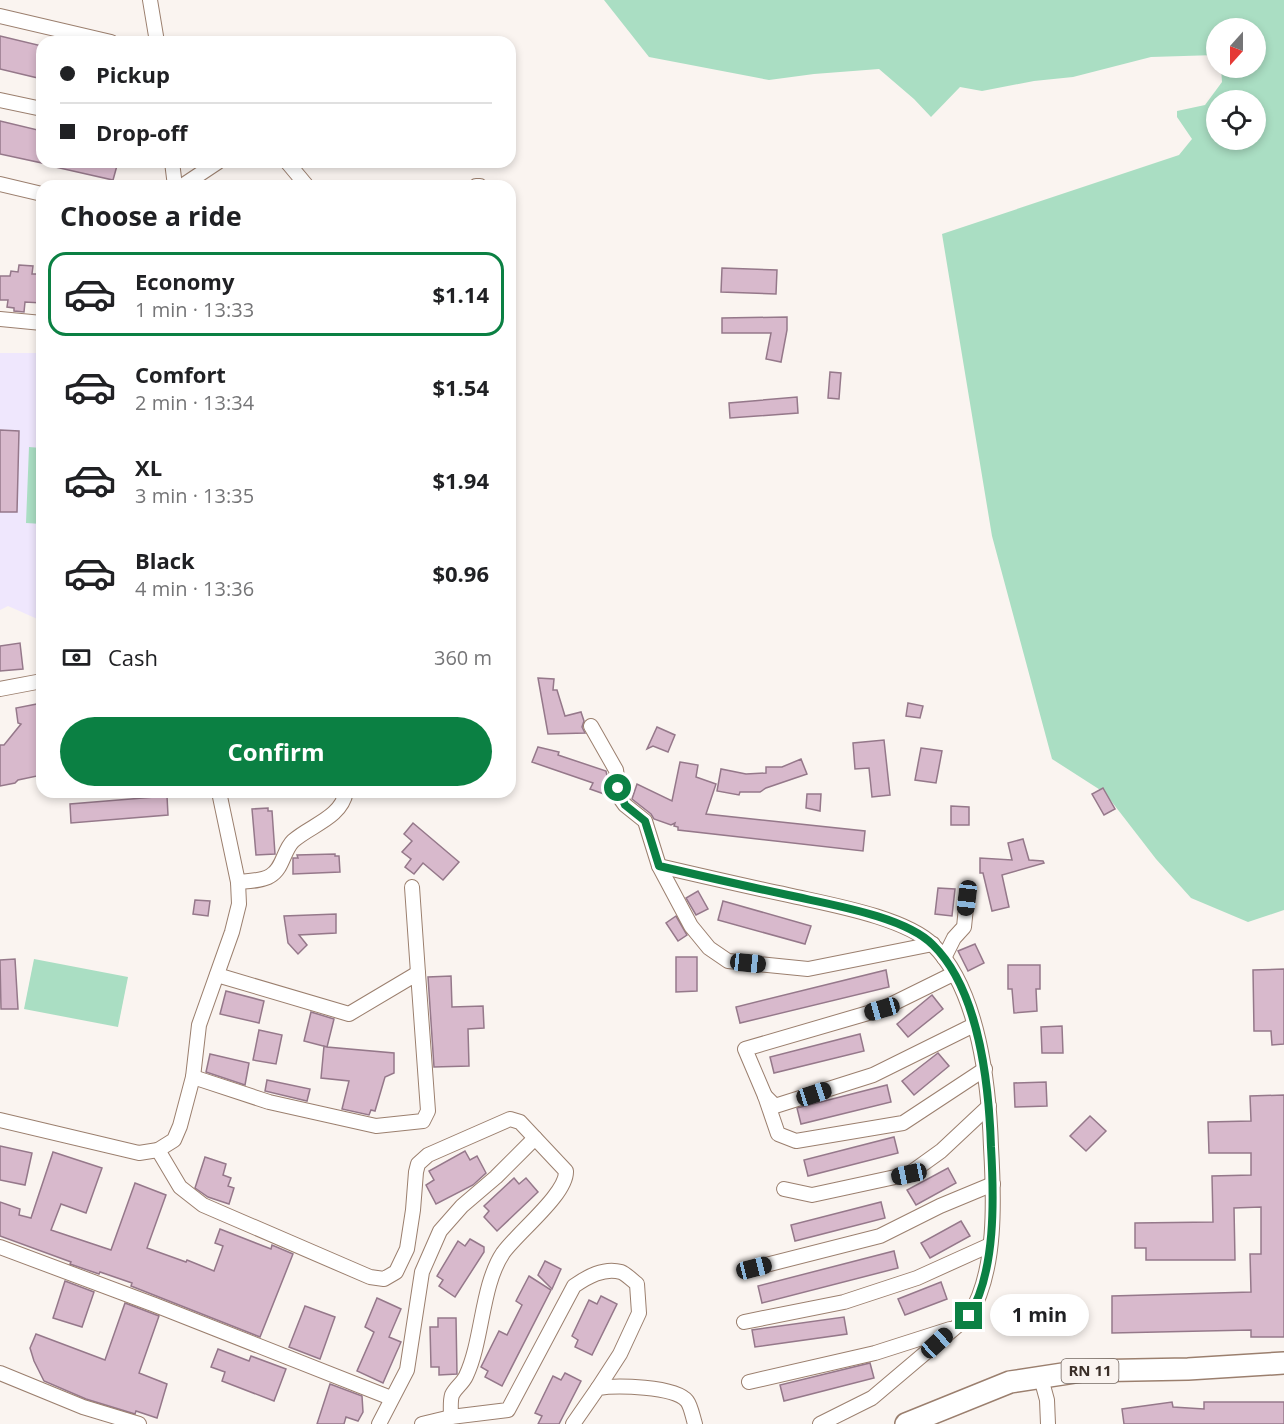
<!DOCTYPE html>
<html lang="en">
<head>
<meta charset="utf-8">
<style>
  :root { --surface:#fff; --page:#f6f6f6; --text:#202124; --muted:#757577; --line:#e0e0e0; --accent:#0b8043 }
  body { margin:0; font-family:"Open Sans",sans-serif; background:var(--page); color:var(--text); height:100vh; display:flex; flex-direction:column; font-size:22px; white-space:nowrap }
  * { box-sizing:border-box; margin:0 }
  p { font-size:20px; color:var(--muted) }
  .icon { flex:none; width:33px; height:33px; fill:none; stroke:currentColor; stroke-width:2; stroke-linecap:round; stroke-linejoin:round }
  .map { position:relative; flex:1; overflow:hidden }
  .side { position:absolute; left:36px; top:180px; width:480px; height:618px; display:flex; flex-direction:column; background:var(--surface); border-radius:18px; box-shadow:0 3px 9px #0003 }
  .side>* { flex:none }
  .top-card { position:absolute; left:36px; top:36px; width:480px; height:132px; border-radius:18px; box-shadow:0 3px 9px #0003; display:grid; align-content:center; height:132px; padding:0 24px; background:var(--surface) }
  .needle { width:39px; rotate:201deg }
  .controls { position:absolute; left:1206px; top:18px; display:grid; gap:12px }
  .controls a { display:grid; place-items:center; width:60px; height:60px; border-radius:50%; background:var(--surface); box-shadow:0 3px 9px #0003; font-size:30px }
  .end { position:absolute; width:27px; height:27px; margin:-14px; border:8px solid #0b8043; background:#fff; box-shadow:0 0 0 3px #fff }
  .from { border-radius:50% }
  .bubble { position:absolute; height:42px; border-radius:21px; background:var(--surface); box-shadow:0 3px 9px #0003; font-size:20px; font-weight:700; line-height:42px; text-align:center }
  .car { position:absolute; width:18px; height:36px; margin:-18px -9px; border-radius:8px; box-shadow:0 0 4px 2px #0007; background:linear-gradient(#222 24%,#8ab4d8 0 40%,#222 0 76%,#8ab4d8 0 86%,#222 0) }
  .top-card b { display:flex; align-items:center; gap:21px; height:57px; font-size:22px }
  .top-card b+b { border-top:2px solid var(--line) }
  .top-card i { width:15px; height:15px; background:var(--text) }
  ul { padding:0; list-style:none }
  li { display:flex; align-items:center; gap:18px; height:84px; margin:0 12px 9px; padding:0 12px; border:3px solid transparent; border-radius:18px }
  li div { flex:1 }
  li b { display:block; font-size:22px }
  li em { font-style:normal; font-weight:700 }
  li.selected { border-color:var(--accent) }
  li>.icon { width:54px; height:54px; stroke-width:1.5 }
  h2 { padding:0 24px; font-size:27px; line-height:72px }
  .pay { display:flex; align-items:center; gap:15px; height:66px; padding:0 24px; font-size:22px }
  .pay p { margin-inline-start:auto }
  .action { display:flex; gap:12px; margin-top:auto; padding:12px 24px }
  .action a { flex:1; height:69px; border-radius:36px; background:var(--accent); color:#fff; font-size:24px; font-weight:700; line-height:69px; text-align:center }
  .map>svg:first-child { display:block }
</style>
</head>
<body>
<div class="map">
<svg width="1284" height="1424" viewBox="0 0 1284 1424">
  <rect width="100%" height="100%" fill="#faf4f0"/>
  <!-- medical -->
  <polygon fill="#efe7fd" points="0,353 42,353 42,621 8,606 0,610"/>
  <!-- green -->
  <g fill="#aadec3" fill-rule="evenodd">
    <path d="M604 0H1284V910L1248 922 1191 898 1156 859 1105 793 1052 759 992 536 942 234 1179 155 1192 139 1177 117V111L1205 105 1222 82 1221 68H1256V28H1216V55L1151 57 1073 77 1034 81 982 91 960 87 931 117 914 99 879 69 814 74 769 80 649 57ZM1216 100H1256V140H1216Z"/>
    <polygon points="29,447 41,448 40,490 42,490 42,524 26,523"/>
    <polygon points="34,959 128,977 118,1027 24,1009"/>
  </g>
  <!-- building -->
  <g fill="#d8b9cc" stroke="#95788a" stroke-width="1.5">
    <polygon points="0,36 42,46 42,79 0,69"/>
    <polygon points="0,121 42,131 42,163 0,154"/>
    <polygon points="56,162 118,162 113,180 55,167"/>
    <polygon points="19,265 33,266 32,274 42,274 42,303 25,302 24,312 14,311 14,308 7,307 8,300 0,300 0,276 10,276 11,271 18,272"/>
    <polygon points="722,268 777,270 776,294 721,292"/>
    <polygon points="787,317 787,330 781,362 766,359 771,333 722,333 722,318"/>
    <polygon points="830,372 841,373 839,399 828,398"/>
    <polygon points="797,397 798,413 730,418 729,403"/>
    <polygon points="0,430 19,431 17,512 0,512"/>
    <polygon points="20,643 23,669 0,671 0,646"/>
    <polygon points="538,678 554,679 553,690 557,690 565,716 581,712 584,721 582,727 585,733 548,734"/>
    <polygon points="42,703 42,775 18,780 15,783 0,786 0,745 4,745 21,724 18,723 16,708"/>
    <polygon points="908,703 923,706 920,718 906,716"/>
    <polygon points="657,727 675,735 668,752 653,746 647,749"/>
    <polygon points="884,740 890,795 872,797 869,768 855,769 853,743"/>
    <polygon points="538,747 559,752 558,755 606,771 610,789 607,795 590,789 593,783 532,762"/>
    <polygon points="921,748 942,751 936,783 915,780"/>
    <polygon points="801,759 807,774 766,788 760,792 740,792 739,795 717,791 721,769 746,774 766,773 766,767 782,767"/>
    <polygon points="680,762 698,765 696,777 716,784 706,814 865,831 863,851 678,830 678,827 674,826 675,823 671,825 654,819 651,814 632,799 637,784 672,801"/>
    <polygon points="1103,788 1115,809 1104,815 1092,794"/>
    <polygon points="807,794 821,794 820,811 806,808"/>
    <polygon points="167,796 168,815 71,823 70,804"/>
    <polygon points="951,806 969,807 969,825 951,825"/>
    <polygon points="268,808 268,811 272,811 275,854 256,855 252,809"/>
    <polygon points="413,823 459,862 443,880 423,863 414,874 405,867 411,859 402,852 412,841 404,834"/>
    <polygon points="1023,839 1029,860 1043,861 1044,863 1002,875 1009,907 992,911 983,873 980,873 980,858 1012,860 1008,843"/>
    <polygon points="335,854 335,856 339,856 340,872 293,874 293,858 298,858 297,855"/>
    <polygon points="938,888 955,889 952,916 935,914"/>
    <polygon points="698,891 708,909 696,915 686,898"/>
    <polygon points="195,900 210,901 208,916 193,914"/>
    <polygon points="723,901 811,926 805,944 718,920"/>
    <polygon points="336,914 336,933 299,935 307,945 298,954 288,943 284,916"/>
    <polygon points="676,916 687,935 678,941 666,923"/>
    <polygon points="975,944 984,963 968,971 958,951"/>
    <polygon points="676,957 697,957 697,991 676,992"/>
    <polygon points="15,959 18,1009 1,1009 0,960"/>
    <polygon points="1008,965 1040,965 1040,989 1036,989 1037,1011 1014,1013 1012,989 1008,989"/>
    <polygon points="1284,969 1284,1044 1272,1045 1271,1031 1254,1031 1253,970"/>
    <polygon points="886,970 889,987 740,1023 736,1007"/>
    <polygon points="451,976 452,1007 483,1006 484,1028 468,1029 469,1066 434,1067 428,977"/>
    <polygon points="226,991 264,1001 259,1023 220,1014"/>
    <polygon points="932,995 943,1009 908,1037 897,1024"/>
    <polygon points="311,1012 334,1019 327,1047 394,1053 394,1073 385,1077 375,1111 371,1110 369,1115 342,1109 349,1081 321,1078 324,1046 327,1047 304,1041"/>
    <polygon points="1062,1026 1063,1053 1042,1053 1041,1027"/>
    <polygon points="259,1030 282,1035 276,1064 253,1060"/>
    <polygon points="860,1034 864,1051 774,1073 770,1057"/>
    <polygon points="938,1053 949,1066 914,1095 902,1081"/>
    <polygon points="210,1054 249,1063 245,1085 206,1072"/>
    <polygon points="267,1080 310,1089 307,1101 265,1091"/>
    <polygon points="1046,1082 1047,1106 1015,1107 1014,1083"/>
    <polygon points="887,1085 891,1102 801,1124 797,1108"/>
    <polygon points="1284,1095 1284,1337 1251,1337 1251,1330 1112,1333 1112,1296 1251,1292 1250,1254 1261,1254 1261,1207 1234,1208 1235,1260 1146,1260 1146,1248 1135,1248 1135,1223 1213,1222 1212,1176 1251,1175 1251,1153 1209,1153 1208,1122 1251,1121 1250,1096"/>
    <polygon points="1090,1116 1106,1131 1086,1151 1070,1136"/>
    <polygon points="894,1137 898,1153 808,1176 804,1160"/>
    <polygon points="0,1146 32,1153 25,1185 0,1180"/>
    <polygon points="465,1151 470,1160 477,1156 486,1173 473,1185 436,1204 426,1185 434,1180 429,1171"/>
    <polygon points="53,1152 102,1168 86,1213 61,1204 51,1230 111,1250 135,1183 166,1195 147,1248 186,1262 187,1260 214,1271 223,1246 215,1243 220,1229 271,1249 272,1245 293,1254 260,1337 131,1286 132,1283 100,1272 99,1274 70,1264 71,1262 0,1236 0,1202 20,1209 19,1215 31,1218"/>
    <polygon points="205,1157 226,1164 223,1175 231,1178 228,1186 234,1188 229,1204 208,1197 195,1188"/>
    <polygon points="948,1168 956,1183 916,1205 907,1190"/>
    <polygon points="514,1178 519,1184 526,1178 538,1192 497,1231 484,1217 489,1211 484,1206"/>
    <polygon points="881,1202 885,1218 795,1241 791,1225"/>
    <polygon points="961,1221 970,1236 930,1258 921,1243"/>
    <polygon points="470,1239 484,1247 484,1252 455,1297 439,1286 443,1280 437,1276 458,1241 465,1246"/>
    <polygon points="894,1251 898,1268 762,1303 758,1286"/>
    <polygon points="545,1261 561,1269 552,1289 538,1275"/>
    <polygon points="529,1276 551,1290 502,1386 485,1377 488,1371 481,1367 499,1331 507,1335 522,1305 516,1301"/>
    <polygon points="65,1281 94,1292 82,1327 53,1318"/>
    <polygon points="941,1282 947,1299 905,1315 898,1299"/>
    <polygon points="601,1296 617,1304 592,1355 575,1347 578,1340 572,1336 589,1300 597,1304"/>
    <polygon points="377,1298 401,1309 389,1337 401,1342 383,1383 357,1371 374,1332 365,1327"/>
    <polygon points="125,1303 159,1316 139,1373 167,1384 157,1418 136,1411 135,1414 86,1399 44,1381 34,1361 30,1348 36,1334 105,1360"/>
    <polygon points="305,1306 335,1317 320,1359 289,1347"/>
    <polygon points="844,1317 847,1334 755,1347 752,1330"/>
    <polygon points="438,1318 456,1318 457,1374 439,1375 439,1367 431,1367 430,1327 438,1327"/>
    <polygon points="218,1349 249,1361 251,1356 286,1369 274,1401 222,1381 225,1372 211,1367"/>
    <polygon points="870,1363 874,1378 784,1401 780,1385"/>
    <polygon points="565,1373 581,1381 559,1424 538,1424 542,1416 535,1413 553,1376 561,1380"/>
    <polygon points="330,1384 362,1396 363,1412 358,1421 346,1417 344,1424 317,1424"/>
    <polygon points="1172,1402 1173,1407 1204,1409 1204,1402 1284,1402 1284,1424 1124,1424 1122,1409"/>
  </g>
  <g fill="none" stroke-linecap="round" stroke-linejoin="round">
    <defs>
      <g id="minor">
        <polyline points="150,0 157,42"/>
        <polyline points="0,16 111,42"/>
        <polyline points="0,100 42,109"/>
        <polyline points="172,162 175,186"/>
        <polyline points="287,162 307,186"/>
        <polyline points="0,184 42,194"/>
        <polyline points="182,186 218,162"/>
        <polyline points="476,186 480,186"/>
        <polyline points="0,319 42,323"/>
        <polyline points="0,689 42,681"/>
        <polyline points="591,726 616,770 620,798 625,805 645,821 659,866 691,926 709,948 728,961 808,969 933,944"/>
        <path d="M659 866C702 876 745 886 788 895 827 904 905 917 933 945 979 990 989 1086 991 1147 994 1198 997 1272 969 1316L872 1398 820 1424"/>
        <path d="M238 882C248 881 262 881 270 876 283 869 283 851 293 841 311 825 341 818 346 792"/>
        <polyline points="412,887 418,973"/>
        <polyline points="944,958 954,938 964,927 967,898"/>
        <polyline points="953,974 882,1009 745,1049 765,1096 778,1134 796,1141 903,1123 985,1069"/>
        <polyline points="193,1077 269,1102 376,1126 423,1121 428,1111 418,973 349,1014 217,975"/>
        <polyline points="765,1096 775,1106 873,1075 974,1025"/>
        <polyline points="0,1120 139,1153 158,1150 174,1140 180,1126 193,1077 199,1025 232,932 239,904 238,882 219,792"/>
        <polyline points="158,1150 180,1187 203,1205 370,1277 384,1279 396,1272 407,1249 413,1210 416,1172 418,1164 428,1155 510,1119 520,1122 535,1138"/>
        <polyline points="784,1189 812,1195 909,1174 941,1151 989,1106"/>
        <polyline points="0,1247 155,1305 391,1398"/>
        <polyline points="754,1268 880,1236 940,1206 993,1184"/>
        <polyline points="744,1322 844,1302 917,1278 990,1245"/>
        <polyline points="0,1373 83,1407 139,1424"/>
        <polyline points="1041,1378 1047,1400 1048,1424"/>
        <polyline points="749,1382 875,1353 950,1329"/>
        <path d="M379 1424 407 1370 422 1272 440 1231 462 1206 496 1177 535 1138 566 1171C567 1194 518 1232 503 1253 481 1286 483 1340 466 1376 463 1383 455 1388 452 1395 450 1401 451 1411 451 1417"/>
        <path d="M422 1424 451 1417 508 1410 574 1286C587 1277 604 1267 621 1272 626 1274 632 1280 637 1284L639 1313 620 1354 598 1388"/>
        <path d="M573 1424 598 1388C616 1385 675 1386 687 1401 691 1406 693 1418 695 1424"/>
      </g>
      <polyline id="primary" points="906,1424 1010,1382 1082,1371 1188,1369 1284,1363"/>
    </defs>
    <!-- minor casing -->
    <use href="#minor" stroke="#9b7f6e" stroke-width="16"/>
    <!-- primary casing -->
    <use href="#primary" stroke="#9b7f6e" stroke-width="24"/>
    <!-- minor -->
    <use href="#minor" stroke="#fff" stroke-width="14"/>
    <!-- primary -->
    <use href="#primary" stroke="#fff" stroke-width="21"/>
  </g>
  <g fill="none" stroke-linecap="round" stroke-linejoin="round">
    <!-- route -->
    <path stroke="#0b8043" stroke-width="8" d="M618 788 625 805 645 821 659 866C702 876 745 886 788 895 827 904 905 916 933 945 979 990 989 1085 991 1147 994 1198 996 1272 969 1316"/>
  </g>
  <g text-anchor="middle" stroke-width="4.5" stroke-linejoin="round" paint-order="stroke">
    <!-- shield labels -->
    <rect fill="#faf4f0" stroke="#746963" stroke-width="1.5" x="1061.5" y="1359" width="57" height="24" rx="4.5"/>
    <g font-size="15" font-weight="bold" fill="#3a2e27">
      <text x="1090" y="1376">RN 11</text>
    </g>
  </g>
</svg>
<div class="controls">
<a><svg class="needle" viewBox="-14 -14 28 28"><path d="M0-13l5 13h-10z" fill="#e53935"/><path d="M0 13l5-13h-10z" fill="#757577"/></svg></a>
<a><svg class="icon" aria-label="locate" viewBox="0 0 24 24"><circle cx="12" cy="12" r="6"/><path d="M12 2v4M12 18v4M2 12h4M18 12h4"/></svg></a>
</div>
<i class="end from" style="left:618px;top:788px"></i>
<i class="end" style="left:969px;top:1316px"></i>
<div class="bubble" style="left:990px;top:1294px;width:99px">1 min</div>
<i class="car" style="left:967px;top:898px;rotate:187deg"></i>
<i class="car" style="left:748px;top:963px;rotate:96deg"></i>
<i class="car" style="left:882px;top:1009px;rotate:254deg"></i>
<i class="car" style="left:814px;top:1094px;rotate:72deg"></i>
<i class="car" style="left:909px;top:1174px;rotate:258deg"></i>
<i class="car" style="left:754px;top:1268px;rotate:76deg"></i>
<i class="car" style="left:937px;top:1343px;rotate:48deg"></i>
<div class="top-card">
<b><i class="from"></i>Pickup</b>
<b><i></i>Drop-off</b>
</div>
<section class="side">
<h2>Choose a ride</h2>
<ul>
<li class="selected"><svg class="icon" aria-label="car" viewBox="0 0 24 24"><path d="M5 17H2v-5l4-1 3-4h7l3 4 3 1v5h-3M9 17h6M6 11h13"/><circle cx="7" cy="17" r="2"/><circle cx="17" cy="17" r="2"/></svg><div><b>Economy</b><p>1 min · 13:33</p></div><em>$1.14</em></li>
<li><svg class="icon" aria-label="car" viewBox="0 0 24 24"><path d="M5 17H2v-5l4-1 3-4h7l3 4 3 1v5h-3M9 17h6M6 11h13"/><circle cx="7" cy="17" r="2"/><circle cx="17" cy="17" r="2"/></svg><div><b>Comfort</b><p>2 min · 13:34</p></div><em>$1.54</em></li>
<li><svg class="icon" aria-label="car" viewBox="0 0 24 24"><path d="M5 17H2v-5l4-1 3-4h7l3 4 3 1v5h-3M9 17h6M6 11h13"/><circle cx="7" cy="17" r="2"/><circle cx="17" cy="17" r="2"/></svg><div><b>XL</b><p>3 min · 13:35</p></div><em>$1.94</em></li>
<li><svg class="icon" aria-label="car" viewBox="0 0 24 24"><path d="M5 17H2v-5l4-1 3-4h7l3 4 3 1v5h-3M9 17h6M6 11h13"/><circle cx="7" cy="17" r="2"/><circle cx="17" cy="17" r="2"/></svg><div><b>Black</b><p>4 min · 13:36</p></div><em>$0.96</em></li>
</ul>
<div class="pay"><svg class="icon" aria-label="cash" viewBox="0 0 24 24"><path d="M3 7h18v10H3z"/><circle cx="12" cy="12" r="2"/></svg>Cash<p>360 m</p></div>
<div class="action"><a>Confirm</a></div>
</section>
</div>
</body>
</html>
